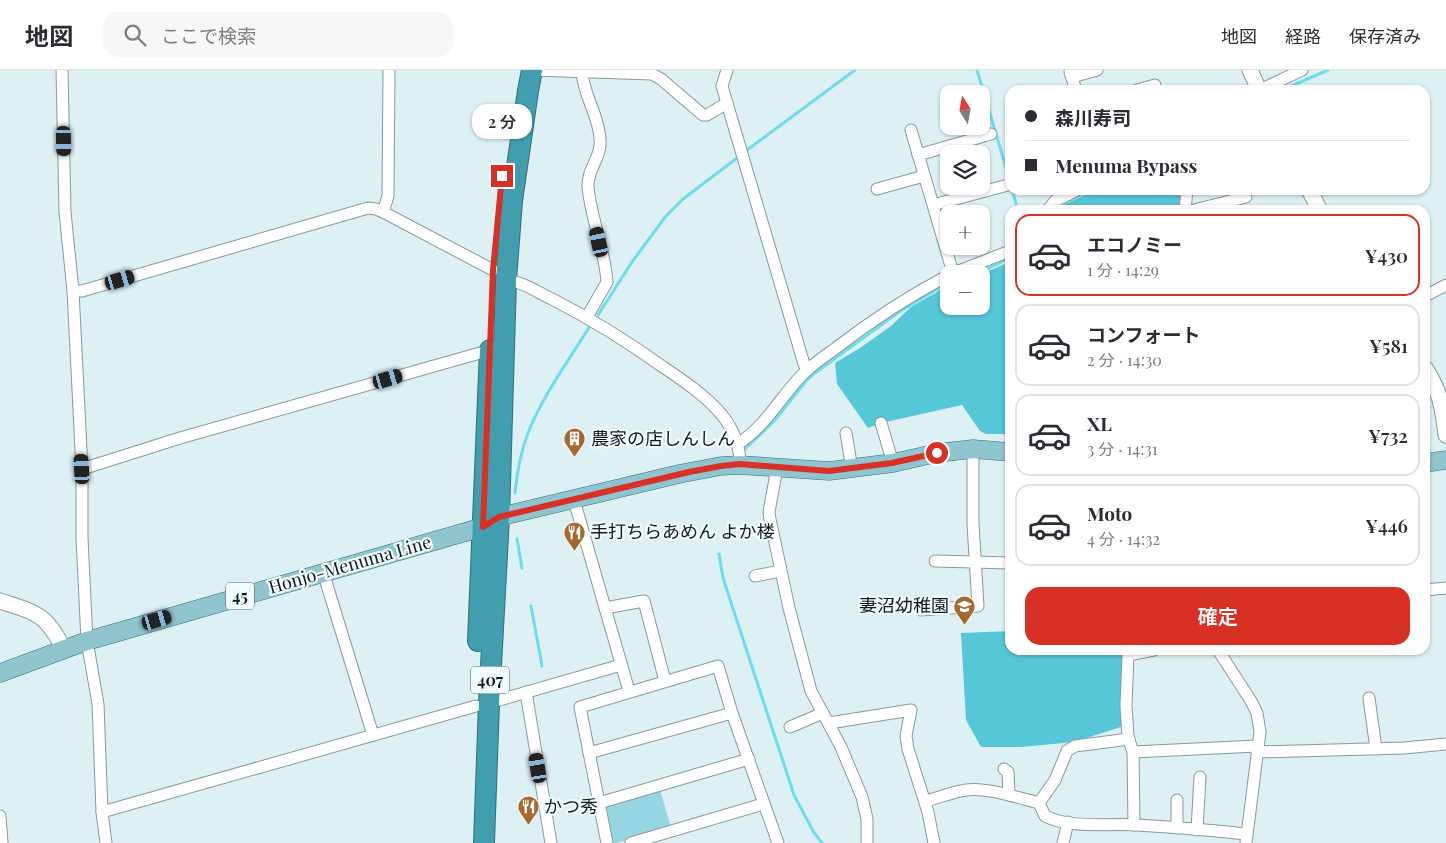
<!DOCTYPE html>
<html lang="ja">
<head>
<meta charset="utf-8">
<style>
  :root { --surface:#fff; --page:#f7f7f7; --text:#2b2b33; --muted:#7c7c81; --line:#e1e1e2; --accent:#d93025 }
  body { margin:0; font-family:"Playfair Display","Noto Sans JP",serif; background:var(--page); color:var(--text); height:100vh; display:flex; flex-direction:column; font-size:19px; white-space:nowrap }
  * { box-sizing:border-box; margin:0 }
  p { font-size:16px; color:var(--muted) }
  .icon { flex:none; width:28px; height:28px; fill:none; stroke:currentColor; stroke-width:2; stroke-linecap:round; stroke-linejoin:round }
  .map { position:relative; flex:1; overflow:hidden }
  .side { position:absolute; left:1005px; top:135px; width:425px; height:450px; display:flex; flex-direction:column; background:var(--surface); border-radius:15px; box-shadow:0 1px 4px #0004 }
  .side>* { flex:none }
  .hud { position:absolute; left:1005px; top:15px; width:425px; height:110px; border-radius:15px; box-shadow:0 1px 4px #0004; display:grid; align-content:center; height:110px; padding:0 20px; background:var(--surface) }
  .needle { width:32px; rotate:349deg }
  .fabs { position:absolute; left:940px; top:15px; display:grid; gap:10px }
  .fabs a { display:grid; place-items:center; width:50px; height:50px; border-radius:10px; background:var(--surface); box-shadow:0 1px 4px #0004; font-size:25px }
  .end { position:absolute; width:22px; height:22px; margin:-11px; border:6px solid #d93025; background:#fff; box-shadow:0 0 0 2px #fff }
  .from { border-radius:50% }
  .bubble { position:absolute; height:35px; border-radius:15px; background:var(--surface); box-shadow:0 1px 4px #0004; font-size:16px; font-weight:600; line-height:35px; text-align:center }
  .car { position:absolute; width:15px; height:30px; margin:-15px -8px; border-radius:6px; box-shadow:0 0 4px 1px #0007; background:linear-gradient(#222 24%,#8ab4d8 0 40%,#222 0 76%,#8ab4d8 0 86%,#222 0) }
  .hud b { display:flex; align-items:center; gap:18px; height:48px; font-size:19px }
  .hud b+b { border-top:1px solid var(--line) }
  .hud i { width:12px; height:12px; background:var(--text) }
  ul { padding:9px 0 0; list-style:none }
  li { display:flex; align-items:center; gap:15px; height:82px; margin:0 10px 8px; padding:0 10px; border:2px solid var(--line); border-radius:15px }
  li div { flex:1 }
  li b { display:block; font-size:19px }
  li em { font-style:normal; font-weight:600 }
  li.on { border-color:var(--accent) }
  li>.icon { width:45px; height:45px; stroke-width:1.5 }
  .cta { display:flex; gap:10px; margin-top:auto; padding:10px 20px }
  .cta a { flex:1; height:58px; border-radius:15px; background:var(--accent); color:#fff; font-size:20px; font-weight:600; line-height:58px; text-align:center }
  header { display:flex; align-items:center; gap:30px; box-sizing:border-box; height:70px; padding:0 25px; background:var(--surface); border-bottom:1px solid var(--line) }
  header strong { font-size:24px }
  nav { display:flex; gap:28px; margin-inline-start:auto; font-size:18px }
  .search { width:350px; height:45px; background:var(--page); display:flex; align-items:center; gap:12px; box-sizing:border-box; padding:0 18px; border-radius:15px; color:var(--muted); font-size:19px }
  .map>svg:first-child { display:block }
</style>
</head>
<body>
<header>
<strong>地図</strong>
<div class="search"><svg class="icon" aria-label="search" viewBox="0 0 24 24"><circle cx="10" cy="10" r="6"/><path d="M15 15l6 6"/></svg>ここで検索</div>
<nav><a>地図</a><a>経路</a><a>保存済み</a></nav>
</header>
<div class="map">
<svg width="1446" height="773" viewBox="0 0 1446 773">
  <rect width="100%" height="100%" fill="#ddf1f4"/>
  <!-- green -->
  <polygon fill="#96d6e2" points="660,720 671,757 617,773 612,773 606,735"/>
  <!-- forest -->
  <g fill="#56c6d9">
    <polygon points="1097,120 1183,120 1179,140 1059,140 1065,134"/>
    <polygon points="1010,192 1010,364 986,364 980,361 962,335 881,353 868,358 837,314 835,293 860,278 891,256 911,237 949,215 949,236 981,236 981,204"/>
    <polygon points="1010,561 1010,580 1125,580 1121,657 1074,672 1021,677 981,677 966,650 961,563"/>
  </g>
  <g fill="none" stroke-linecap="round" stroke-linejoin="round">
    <!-- stream -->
    <g stroke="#6ddcef" stroke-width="3">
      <polyline points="977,0 1010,111"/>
      <polyline points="1282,20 1328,0"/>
      <polyline points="747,80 855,0"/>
      <polyline points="1012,120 1018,140"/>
      <polyline points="1056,140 1060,135 1092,120"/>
      <polyline points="970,204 989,198 1010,188"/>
      <polyline points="598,245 632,192 666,146 683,129 737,88"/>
      <polyline points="745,379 775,350 806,311 815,303 899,242 949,212"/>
      <path d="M515 423C517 403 521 381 528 363 543 325 569 290 590 256"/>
      <polyline points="517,469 522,498"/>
      <polyline points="719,484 723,508 794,725 813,761 822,773"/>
      <polyline points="531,536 542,596"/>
    </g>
    <defs>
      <g id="street">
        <polyline points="62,0 65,142 73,221 82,399 82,468 87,571 98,634 102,742 106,773"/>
        <polyline points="532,0 652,4 661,9 703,45 707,45 727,33"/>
        <polyline points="727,0 722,16 727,33 804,294 807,300"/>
        <polyline points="1070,2 1076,20"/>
        <path d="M582 3C584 26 599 46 600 69 602 87 587 99 588 117 591 149 605 180 607 212L587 247"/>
        <polyline points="1072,7 1097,0"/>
        <polyline points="1137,20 1155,15 1156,20"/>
        <polyline points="1260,20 1302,0"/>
        <polyline points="911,60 953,203"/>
        <polyline points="918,85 991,64"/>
        <polyline points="877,119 924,106"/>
        <polyline points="933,135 1008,115"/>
        <polyline points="1048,140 1055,131 1077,120"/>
        <polyline points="1185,140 1187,120"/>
        <polyline points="1194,140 1246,127"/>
        <polyline points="383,142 388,126 389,0"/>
        <polyline points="951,204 1010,181"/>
        <path d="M506 210C523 212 537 222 552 229 591 249 627 271 663 297 684 311 706 326 722 345 734 360 740 376 740 395"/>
        <polyline points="73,221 82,221 368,138 376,139 383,142 493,200"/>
        <polyline points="1425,226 1446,215"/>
        <polyline points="881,353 893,393"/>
        <polyline points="846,363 852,399"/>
        <path d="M738 374C766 356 781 326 803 304 813 294 825 286 836 278 872 250 909 226 949 205"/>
        <polyline points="777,398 769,442 770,449 789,538 811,621 841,677 862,727 867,749 867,773"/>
        <polyline points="82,399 180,368 480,283 490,283"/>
        <polyline points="574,430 629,621"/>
        <polyline points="935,491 1010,493"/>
        <polyline points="323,502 373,665"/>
        <polyline points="755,506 780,501"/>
        <polyline points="1425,520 1446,518"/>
        <polyline points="605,538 644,531 665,611"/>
        <polyline points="921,540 978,536 973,454 973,379"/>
        <polyline points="1218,580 1251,631 1257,643 1260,662 1246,773"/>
        <polyline points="526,622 551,773"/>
        <polyline points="1369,628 1376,679"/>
        <polyline points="489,633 621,595"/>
        <polyline points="829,653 911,640 906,666 908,679 928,742 934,773"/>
        <polyline points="790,657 823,643"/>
        <polyline points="1133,682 1257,676"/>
        <polyline points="1257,682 1404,678 1446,674"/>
        <polyline points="589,683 732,643"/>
        <polyline points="1004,699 1008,702 1009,725"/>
        <path d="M925 731C938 728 952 722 966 720 986 717 1019 728 1039 733L1045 746C1071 759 1107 753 1136 755 1172 757 1210 760 1246 764"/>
        <polyline points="599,733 749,689"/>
        <polyline points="1039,733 1055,710 1067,681 1075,676 1129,669"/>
        <polyline points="102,742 476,636"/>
        <polyline points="0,746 2,773"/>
        <polyline points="1134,755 1133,682 1128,667 1126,636 1128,585 1154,580"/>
        <polyline points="1177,758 1177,730"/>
        <polyline points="1197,760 1200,707"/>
        <polyline points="607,773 580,637 718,596 732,643 778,773"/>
        <polyline points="631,773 763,734"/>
        <polyline points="1063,773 1068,752"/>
      </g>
      <g id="secondary">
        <polyline points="1250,0 1259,20"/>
        <polyline points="1309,120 1320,140"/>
        <path d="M1425 298C1440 320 1443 339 1446 365"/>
        <path d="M0 531C37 543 45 543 64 579"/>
      </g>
      <g id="primary">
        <polyline points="1425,393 1446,390"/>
        <polyline points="0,603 87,571 483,457 499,447 679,404 721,396 740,395 829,401 893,393 937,383 973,379 1010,382"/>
      </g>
      <g id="highway">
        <polyline points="478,571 490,280"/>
        <polyline points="484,773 489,633 499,447 506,210 512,131 528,21 532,0"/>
      </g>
    </defs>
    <!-- street casing -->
    <use href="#street" stroke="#87999d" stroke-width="13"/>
    <!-- secondary casing -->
    <use href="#secondary" stroke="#87999d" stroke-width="17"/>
    <!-- primary casing -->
    <use href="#primary" stroke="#316f7b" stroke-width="19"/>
    <!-- highway casing -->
    <use href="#highway" stroke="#316f7b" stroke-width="22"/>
    <!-- street -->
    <use href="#street" stroke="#fff" stroke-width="11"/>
    <!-- secondary -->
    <use href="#secondary" stroke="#fff" stroke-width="15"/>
    <!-- primary -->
    <use href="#primary" stroke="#8ec5ce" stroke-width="18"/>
    <!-- highway -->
    <use href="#highway" stroke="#429eae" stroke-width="20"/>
  </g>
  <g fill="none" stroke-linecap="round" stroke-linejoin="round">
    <!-- route -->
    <polyline stroke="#d93025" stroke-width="6" points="502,106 493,200 483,457 499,447 689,402 721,396 740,394 829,401 892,393 937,383"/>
  </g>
  <!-- icons -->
  <defs>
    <symbol id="building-pin" viewBox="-11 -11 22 30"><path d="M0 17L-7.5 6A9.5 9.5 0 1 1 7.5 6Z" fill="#a6682e" stroke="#f0fcff"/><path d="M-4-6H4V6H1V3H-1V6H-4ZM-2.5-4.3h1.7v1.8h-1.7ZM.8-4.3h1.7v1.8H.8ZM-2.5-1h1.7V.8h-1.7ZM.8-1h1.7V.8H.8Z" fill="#fff"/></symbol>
    <symbol id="restaurant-pin" viewBox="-11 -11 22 30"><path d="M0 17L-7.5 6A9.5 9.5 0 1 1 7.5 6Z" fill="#a6682e" stroke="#f0fcff"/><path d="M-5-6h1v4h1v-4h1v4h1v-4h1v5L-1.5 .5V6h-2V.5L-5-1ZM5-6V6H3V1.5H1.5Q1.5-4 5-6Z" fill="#fff"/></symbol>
    <symbol id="school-pin" viewBox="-11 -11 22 30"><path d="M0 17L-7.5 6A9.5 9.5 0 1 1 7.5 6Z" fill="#a6682e" stroke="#f0fcff"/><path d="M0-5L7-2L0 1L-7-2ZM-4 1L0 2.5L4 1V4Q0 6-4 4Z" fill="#fff"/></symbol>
  </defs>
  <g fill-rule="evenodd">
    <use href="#building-pin" x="562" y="356" width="25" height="34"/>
    <use href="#restaurant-pin" x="562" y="450" width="25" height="34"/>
    <use href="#school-pin" x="952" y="524" width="25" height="34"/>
    <use href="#restaurant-pin" x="516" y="724" width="25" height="34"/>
  </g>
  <g text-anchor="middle" stroke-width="4.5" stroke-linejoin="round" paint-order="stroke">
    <!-- shield labels -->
    <g fill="#f0fcff" stroke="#555d5f" stroke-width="1">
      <rect x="226" y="512.5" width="28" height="27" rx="4"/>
      <rect x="471" y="596.5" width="38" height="27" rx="4"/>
    </g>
    <g font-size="16" font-weight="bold" fill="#12191b">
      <text x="240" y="532">45</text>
      <text x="490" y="616">407</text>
    </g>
    <!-- poi labels -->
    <g font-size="18" fill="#12191b" stroke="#f0fcff" text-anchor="start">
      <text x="591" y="375">農家の店しんしん</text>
      <text x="590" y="468">手打ちらあめん よか楼</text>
      <text x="949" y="542" text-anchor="end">妻沼幼稚園</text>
      <text x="544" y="743">かつ秀</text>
    </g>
    <!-- street labels -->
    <g font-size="18" fill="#12191b" stroke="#f0fcff">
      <text transform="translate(350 495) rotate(-16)" y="6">Honjo-Menuma Line</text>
    </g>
  </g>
</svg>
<div class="fabs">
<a><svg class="needle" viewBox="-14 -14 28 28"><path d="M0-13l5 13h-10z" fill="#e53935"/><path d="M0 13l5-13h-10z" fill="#7c7c81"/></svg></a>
<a><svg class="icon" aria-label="layers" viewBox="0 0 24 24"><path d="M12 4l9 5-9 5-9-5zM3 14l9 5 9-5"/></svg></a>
<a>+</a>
<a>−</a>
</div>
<i class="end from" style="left:937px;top:383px"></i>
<i class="end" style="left:502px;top:106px"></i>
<div class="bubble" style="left:472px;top:34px;width:60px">2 分</div>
<i class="car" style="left:64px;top:71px;rotate:179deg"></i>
<i class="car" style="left:599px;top:172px;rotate:348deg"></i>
<i class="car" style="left:120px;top:210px;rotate:74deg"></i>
<i class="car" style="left:388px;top:309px;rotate:74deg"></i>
<i class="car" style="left:82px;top:399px;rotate:357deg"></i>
<i class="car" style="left:157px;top:550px;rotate:74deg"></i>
<i class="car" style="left:538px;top:698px;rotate:351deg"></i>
<div class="hud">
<b><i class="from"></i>森川寿司</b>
<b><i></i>Menuma Bypass</b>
</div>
<section class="side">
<ul>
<li class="on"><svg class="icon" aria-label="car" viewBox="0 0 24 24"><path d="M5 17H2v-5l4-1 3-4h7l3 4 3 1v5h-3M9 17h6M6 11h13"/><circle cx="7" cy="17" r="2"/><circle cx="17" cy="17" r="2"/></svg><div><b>エコノミー</b><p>1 分 · 14:29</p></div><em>¥430</em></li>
<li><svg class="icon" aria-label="car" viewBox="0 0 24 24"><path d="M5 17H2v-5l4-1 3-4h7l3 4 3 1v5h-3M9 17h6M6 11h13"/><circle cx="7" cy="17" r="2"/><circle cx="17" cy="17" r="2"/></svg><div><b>コンフォート</b><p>2 分 · 14:30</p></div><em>¥581</em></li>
<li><svg class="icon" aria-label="car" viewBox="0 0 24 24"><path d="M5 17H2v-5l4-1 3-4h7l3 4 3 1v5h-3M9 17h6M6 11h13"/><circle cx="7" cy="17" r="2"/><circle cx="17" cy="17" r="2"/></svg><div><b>XL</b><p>3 分 · 14:31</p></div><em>¥732</em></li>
<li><svg class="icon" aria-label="car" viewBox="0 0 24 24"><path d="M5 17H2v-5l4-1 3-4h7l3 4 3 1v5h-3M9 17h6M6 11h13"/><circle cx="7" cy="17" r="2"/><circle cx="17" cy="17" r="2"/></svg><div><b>Moto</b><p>4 分 · 14:32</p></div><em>¥446</em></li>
</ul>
<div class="cta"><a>確定</a></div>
</section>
</div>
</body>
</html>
